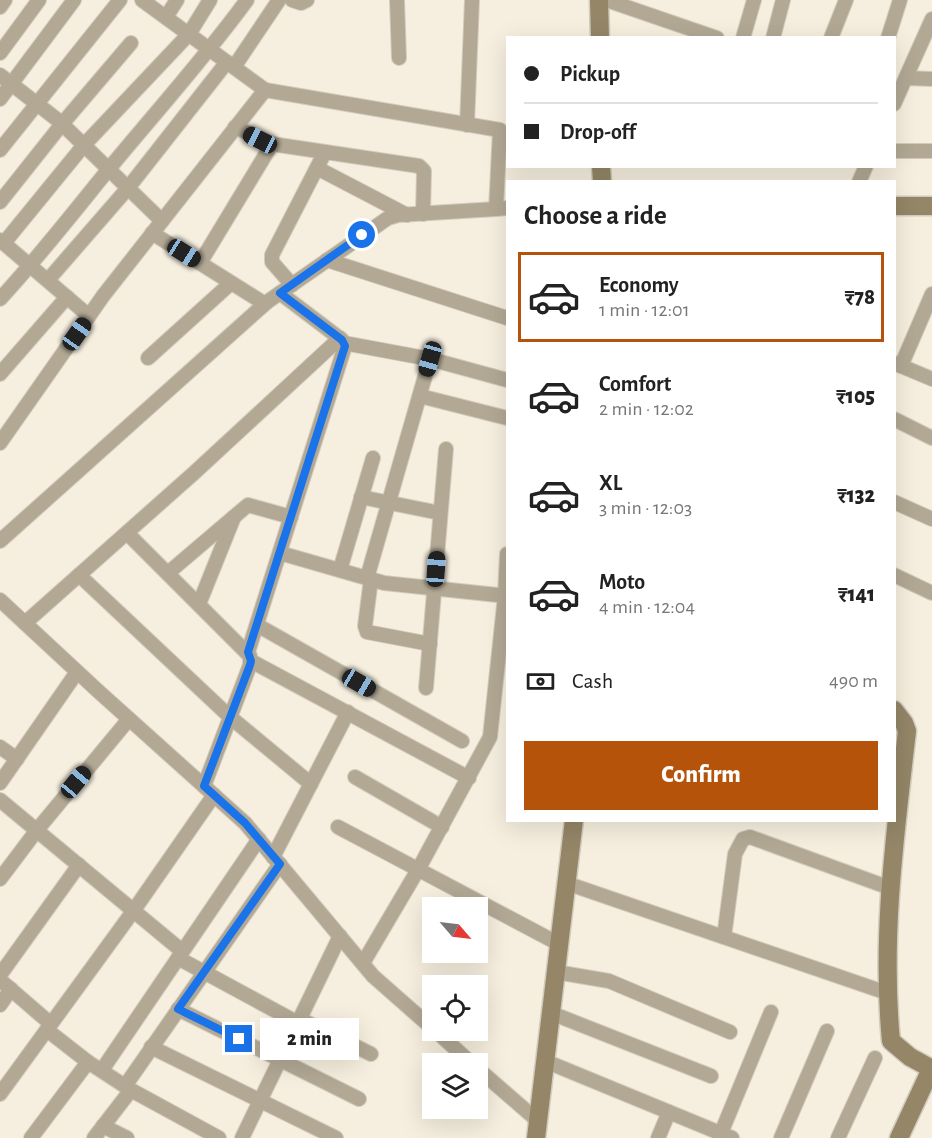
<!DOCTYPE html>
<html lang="en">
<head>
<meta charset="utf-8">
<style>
  :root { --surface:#fff; --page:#f6f6f6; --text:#222; --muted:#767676; --line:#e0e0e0; --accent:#b45309 }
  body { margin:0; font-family:"Alegreya Sans",sans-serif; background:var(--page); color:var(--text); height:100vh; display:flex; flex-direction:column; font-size:22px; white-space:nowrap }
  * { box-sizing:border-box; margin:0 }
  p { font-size:20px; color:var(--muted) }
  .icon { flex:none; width:33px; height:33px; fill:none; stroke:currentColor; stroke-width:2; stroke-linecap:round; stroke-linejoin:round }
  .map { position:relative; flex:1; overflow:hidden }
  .side { position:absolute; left:506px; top:180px; width:390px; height:642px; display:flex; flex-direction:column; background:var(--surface); border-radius:0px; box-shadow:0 6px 24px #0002 }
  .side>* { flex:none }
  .guide { position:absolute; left:506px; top:36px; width:390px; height:132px; border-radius:0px; box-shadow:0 6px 24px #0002; display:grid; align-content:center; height:132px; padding:0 18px; background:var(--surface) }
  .needle { width:39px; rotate:118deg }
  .buttons { position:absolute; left:422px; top:897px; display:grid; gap:12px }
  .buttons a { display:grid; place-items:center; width:66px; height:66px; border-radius:0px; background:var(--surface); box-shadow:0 6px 24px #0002; font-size:30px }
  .end { position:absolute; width:27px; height:27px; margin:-14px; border:8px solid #1a73e8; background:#fff; box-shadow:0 0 0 3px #fff }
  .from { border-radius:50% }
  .bubble { position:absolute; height:42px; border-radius:0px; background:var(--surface); box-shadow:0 6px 24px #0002; font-size:20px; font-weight:800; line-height:42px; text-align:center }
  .car { position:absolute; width:18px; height:36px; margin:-18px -9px; border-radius:8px; box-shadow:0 0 4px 2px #0007; background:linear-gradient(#222 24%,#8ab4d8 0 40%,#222 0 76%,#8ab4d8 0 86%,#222 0) }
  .guide b { display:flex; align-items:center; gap:21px; height:57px; font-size:22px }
  .guide b+b { border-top:2px solid var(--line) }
  .guide i { width:15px; height:15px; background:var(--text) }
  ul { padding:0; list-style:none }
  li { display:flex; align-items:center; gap:18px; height:90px; margin:0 12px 9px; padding:0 6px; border:3px solid transparent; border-radius:0px }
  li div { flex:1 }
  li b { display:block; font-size:22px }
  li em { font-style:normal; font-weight:800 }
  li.current { border-color:var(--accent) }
  li>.icon { width:54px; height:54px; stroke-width:1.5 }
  h2 { padding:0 18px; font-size:27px; line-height:72px }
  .pay { display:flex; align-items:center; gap:15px; height:66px; padding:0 18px; font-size:22px }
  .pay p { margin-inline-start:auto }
  .primary-button { display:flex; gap:12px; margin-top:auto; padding:12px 18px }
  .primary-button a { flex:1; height:69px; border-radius:0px; background:var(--accent); color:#fff; font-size:24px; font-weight:800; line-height:69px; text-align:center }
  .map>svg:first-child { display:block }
</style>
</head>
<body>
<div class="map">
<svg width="932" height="1138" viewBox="0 0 932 1138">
  <rect width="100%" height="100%" fill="#f6efdf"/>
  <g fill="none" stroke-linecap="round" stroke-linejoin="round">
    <defs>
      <g id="street">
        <polyline points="142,0 265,90"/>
        <polyline points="292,0 301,3 307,0"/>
        <polyline points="397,0 399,58"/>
        <polyline points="606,0 717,38"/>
        <polyline points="0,7 5,0"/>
        <polyline points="166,17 177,0"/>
        <polyline points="743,38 754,0"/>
        <polyline points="773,38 783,0"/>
        <polyline points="831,38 846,0"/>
        <polyline points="888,38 900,0"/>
        <polyline points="0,53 39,0"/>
        <polyline points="234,67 279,0"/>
        <polyline points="0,75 59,121 162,221"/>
        <polyline points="906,78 932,79"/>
        <polyline points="0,99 74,0"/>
        <polyline points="894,104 932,19"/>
        <polyline points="467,125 472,0"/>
        <polyline points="235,127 272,144 419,166 424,171 423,214"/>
        <polyline points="0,150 120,0"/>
        <polyline points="894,151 932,151"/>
        <polyline points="317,168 407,215"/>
        <polyline points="859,182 866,166"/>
        <polyline points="0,202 62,124 131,43"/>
        <polyline points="152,233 262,302 267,302 388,218 398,215 496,209"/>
        <polyline points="0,240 89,316"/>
        <polyline points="4,243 84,145 189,34 210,0"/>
        <polyline points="327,260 507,318"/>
        <polyline points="200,263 272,144"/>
        <polyline points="48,280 128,188 227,62"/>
        <polyline points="292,285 272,262 272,255 325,152"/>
        <path d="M0 299C38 258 73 213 108 170 155 113 204 59 247 0"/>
        <polyline points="344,343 430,359 507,380"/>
        <polyline points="148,358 231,283"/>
        <polyline points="894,363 932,379"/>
        <polyline points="901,366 932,294"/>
        <polyline points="0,374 67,297"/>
        <polyline points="420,396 507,418"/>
        <polyline points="894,419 932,438"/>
        <polyline points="0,443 103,296 265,90 500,130 496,209 507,208"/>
        <polyline points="361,497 440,513"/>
        <polyline points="894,502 932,519"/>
        <polyline points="127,533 250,656 250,665 204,786"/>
        <polyline points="0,541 267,302"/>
        <polyline points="280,553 384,583 507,596"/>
        <polyline points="340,570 373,458"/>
        <polyline points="168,573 248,505 291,517"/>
        <polyline points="79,575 230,717 311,784"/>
        <polyline points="894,575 932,593"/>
        <polyline points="367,578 430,359"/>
        <polyline points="371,579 365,626 367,632 430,644"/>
        <polyline points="0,600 98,691 245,823 373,976 432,1028"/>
        <polyline points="199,604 234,517"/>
        <polyline points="25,623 194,473 340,338"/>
        <polyline points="257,625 462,741"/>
        <polyline points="248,652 345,346 342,340 280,293"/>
        <polyline points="251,661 469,778"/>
        <polyline points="426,688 446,449"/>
        <polyline points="0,747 17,759"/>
        <polyline points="355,777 442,827"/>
        <polyline points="0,783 77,672"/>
        <polyline points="0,800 182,951"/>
        <polyline points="338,827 559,944"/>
        <polyline points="273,857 348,712"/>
        <polyline points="0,879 37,830 129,719"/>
        <polyline points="566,883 887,993"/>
        <polyline points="724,937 735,854 743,839 750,837 890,888"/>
        <polyline points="178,958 298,1023"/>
        <polyline points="363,963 419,868 490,737 505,596 507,554"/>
        <polyline points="556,972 609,981 730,1032"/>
        <polyline points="0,975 79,865"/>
        <polyline points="0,980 51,1024"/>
        <polyline points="0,1005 11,989"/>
        <polyline points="178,1009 359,1099"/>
        <polyline points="551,1013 711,1076"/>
        <polyline points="300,1019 371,1054"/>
        <polyline points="47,1030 88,1062"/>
        <polyline points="435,1030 472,1064"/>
        <polyline points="151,1047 336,1138"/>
        <polyline points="545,1061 732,1138"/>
        <polyline points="477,1068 538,1121"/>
        <polyline points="102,1070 259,839"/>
        <polyline points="125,1086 280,864"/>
        <polyline points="0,1094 134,910 214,795"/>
        <polyline points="103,1126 127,1138"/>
        <polyline points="31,1138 88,1062 131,1090 219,1138"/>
        <polyline points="94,1138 131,1090"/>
        <polyline points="242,1138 340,936"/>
        <polyline points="658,1138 669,1112"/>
        <polyline points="719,1138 771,1012"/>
        <polyline points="781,1138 827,1031"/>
        <polyline points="838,1138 875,1058"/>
      </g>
      <g id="secondary">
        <polyline points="599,0 600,38"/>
        <polyline points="601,166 602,182"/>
        <polyline points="894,206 932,206"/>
        <path d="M894 710 904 723 907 731C895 835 881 936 891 1041L910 1057 932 1069"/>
        <polyline points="536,1138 574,820"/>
        <polyline points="899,1138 931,1069"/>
      </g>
    </defs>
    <!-- street casing -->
    <use href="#street" stroke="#d2ccbe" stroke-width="16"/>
    <!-- secondary casing -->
    <use href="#secondary" stroke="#d2ccbe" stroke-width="21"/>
    <!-- street -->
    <use href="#street" stroke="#b2a894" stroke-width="14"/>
    <!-- secondary -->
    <use href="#secondary" stroke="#948667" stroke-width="18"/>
  </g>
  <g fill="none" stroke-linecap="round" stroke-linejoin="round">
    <!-- route -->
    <polyline stroke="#1a73e8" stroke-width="8" points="239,1039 178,1009 280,864 245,823 204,786 250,665 251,661 248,652 345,346 342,340 280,293 362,235"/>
  </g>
</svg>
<div class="buttons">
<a><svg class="needle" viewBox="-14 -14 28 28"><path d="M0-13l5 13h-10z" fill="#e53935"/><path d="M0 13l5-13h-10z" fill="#767676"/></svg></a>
<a><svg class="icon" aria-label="locate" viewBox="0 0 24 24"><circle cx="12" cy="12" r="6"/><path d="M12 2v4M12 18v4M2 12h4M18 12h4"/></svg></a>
<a><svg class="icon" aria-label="layers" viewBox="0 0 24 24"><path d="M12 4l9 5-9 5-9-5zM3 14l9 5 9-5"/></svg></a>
</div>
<i class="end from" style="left:362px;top:235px"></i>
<i class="end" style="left:239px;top:1039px"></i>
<div class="bubble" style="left:260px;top:1018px;width:99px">2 min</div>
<i class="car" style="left:260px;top:140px;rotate:297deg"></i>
<i class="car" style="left:184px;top:253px;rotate:122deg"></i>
<i class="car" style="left:77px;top:334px;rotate:35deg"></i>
<i class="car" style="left:430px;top:359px;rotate:196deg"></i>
<i class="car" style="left:436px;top:569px;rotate:4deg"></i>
<i class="car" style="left:359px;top:683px;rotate:120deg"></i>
<i class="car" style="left:76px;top:782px;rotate:40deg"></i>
<div class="guide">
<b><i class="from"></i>Pickup</b>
<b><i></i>Drop-off</b>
</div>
<section class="side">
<h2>Choose a ride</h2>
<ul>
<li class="current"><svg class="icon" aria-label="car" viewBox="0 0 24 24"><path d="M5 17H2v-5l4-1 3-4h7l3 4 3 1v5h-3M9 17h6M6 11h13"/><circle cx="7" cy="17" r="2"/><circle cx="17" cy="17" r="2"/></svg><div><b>Economy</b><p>1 min · 12:01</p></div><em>₹78</em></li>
<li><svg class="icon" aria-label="car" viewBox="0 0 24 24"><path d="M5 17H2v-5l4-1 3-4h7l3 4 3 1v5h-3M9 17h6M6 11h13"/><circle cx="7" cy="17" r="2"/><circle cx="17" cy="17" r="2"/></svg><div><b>Comfort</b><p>2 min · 12:02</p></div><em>₹105</em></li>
<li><svg class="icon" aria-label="car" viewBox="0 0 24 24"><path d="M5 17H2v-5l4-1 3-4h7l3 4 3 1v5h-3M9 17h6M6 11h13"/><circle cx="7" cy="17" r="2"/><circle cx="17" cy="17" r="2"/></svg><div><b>XL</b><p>3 min · 12:03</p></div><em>₹132</em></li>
<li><svg class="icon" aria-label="car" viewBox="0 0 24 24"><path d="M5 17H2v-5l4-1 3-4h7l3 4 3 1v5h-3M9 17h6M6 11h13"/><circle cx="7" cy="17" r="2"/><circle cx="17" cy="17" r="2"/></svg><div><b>Moto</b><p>4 min · 12:04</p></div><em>₹141</em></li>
</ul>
<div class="pay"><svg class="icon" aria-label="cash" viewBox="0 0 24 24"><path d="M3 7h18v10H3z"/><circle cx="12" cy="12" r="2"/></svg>Cash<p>490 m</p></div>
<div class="primary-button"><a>Confirm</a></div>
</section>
</div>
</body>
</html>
